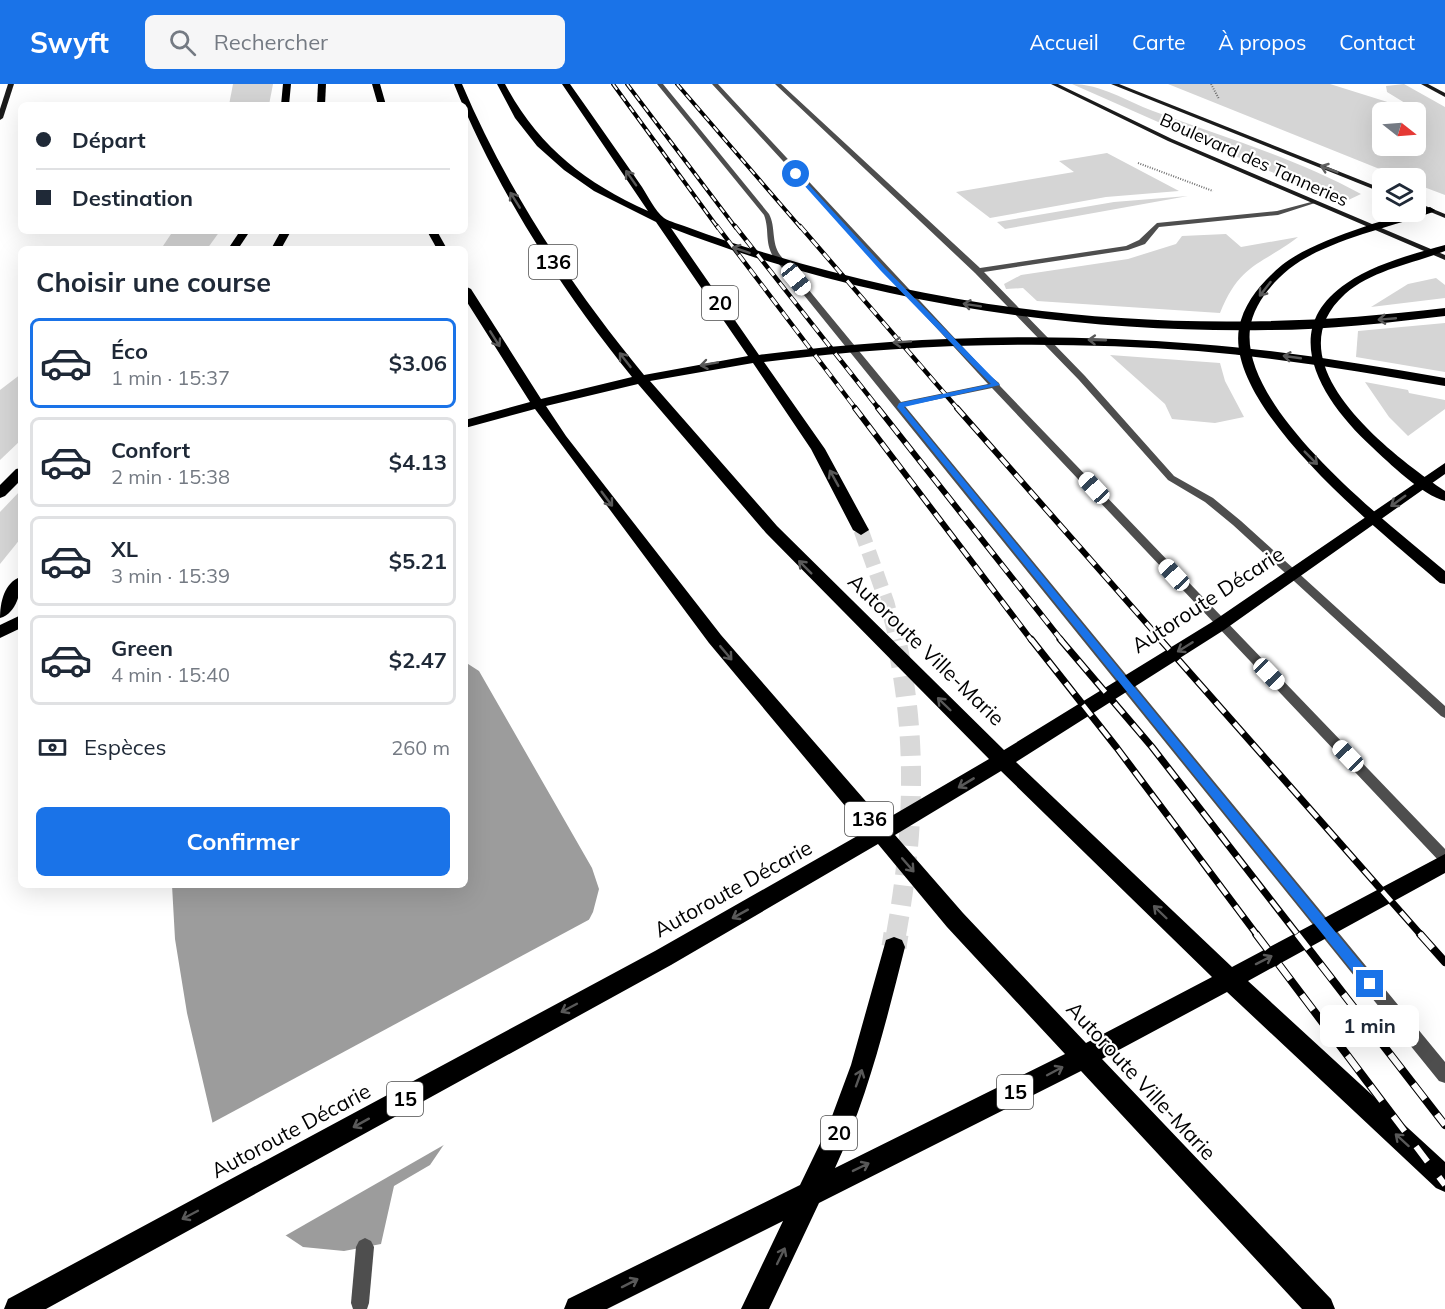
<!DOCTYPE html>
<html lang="fr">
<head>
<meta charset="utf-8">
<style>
  :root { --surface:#fff; --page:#f6f6f7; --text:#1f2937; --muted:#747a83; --line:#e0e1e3; --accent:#1a73e8 }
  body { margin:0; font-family:Mulish,sans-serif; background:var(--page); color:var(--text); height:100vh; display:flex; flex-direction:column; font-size:22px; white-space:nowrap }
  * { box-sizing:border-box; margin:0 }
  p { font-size:20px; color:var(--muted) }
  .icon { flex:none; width:33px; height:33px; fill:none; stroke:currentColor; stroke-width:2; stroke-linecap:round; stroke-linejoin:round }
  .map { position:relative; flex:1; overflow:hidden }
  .details { position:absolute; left:18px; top:162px; width:450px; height:642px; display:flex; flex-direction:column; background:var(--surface); border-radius:9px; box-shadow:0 6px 24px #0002 }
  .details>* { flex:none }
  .top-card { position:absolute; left:18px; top:18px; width:450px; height:132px; border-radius:9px; box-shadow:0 6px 24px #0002; display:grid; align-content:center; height:132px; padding:0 18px; background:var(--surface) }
  .needle { width:39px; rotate:107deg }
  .fabs { position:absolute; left:1372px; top:18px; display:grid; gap:12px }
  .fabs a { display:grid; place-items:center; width:54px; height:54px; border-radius:9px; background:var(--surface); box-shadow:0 6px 24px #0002; font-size:30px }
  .end { position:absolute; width:27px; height:27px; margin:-14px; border:8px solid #1a73e8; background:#fff; box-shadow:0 0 0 3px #fff }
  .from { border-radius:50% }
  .bubble { position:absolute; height:42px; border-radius:9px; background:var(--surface); box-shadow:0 6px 24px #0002; font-size:20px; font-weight:700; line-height:42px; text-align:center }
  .car { position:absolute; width:18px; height:36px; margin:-18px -9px; border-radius:8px; box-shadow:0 0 4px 2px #0007; background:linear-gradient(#fff 24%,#345 0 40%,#fff 0 76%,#345 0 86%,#fff 0) }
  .top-card b { display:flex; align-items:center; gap:21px; height:57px; font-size:22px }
  .top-card b+b { border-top:2px solid var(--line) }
  .top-card i { width:15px; height:15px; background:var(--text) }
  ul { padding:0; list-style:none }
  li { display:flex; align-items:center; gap:18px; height:90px; margin:0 12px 9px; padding:0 6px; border:3px solid var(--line); border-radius:9px }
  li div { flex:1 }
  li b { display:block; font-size:22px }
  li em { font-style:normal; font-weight:700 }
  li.active { border-color:var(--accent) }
  li>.icon { width:54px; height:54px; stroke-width:1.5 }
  h2 { padding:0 18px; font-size:27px; line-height:72px }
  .pay { display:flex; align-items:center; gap:15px; height:66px; padding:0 18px; font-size:22px }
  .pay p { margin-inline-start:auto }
  .cta { display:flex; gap:12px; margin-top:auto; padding:12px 18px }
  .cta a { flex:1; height:69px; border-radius:9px; background:var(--accent); color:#fff; font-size:24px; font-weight:700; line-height:69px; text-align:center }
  header { display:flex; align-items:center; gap:36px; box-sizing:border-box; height:84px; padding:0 30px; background:var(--accent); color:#fff }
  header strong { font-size:28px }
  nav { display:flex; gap:33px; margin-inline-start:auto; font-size:21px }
  .search { width:420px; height:54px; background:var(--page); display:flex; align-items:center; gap:15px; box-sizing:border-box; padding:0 21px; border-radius:9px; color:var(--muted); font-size:22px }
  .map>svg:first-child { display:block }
</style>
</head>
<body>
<header>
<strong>Swyft</strong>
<div class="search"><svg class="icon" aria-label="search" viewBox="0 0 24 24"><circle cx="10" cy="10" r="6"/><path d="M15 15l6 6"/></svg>Rechercher</div>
<nav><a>Accueil</a><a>Carte</a><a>À propos</a><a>Contact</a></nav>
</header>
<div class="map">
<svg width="1445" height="1225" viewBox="0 0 1445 1225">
  <rect width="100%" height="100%" fill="#fff"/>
  <!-- green -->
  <g fill="#d5d5d5" fill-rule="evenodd">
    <polygon points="233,0 273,0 269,21 229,21"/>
    <path d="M1072 0C1101 0 1126 17 1153 27 1223 53 1296 74 1361 110L1342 119Z"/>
    <path d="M1168 0H1330L1397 21 1405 19 1387 8 1386 2 1404 0 1445 23V111L1416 100V94H1402ZM1383 28H1416V62H1383Z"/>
    <polygon points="1107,69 1179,107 1106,113 990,134 956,108 1074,88 1059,77"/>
    <polygon points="1188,112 1005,145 997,138 1114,118"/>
    <polygon points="173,147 220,147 207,165 161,165"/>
    <path d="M1226 150 1241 163 1298 153C1260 182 1240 179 1220 229L1037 217 1023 204 1006 205 1004 200 1021 191 1128 175 1176 160 1182 152Z"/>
    <polygon points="1436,194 1445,201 1445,214 1371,223 1408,200"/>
    <polygon points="1445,239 1445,288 1356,273 1358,247"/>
    <polygon points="1110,271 1220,279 1225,297 1244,333 1215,339 1172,335 1165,320"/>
    <polygon points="21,290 21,356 0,376 0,306"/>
    <polygon points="1365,298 1408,306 1409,309 1445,316 1445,325 1408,352 1389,333"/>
    <polygon points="21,406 21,454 0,480 0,428"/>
  </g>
  <!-- water -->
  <polygon fill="#9c9c9c" points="465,578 479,587 592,784 599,805 593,828 564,884 430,1081 394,1102 381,1160 344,1167 303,1163 249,1127 221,1075 187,929 175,855 172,801 465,801"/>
  <!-- pier -->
  <polygon fill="#fff" points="594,833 566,886 449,1058 283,1153 246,1128 219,1076 210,1040"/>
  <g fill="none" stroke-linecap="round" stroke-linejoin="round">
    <!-- motorway-tunnel-far2 -->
    <polyline stroke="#d9d9d9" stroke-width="15" stroke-dasharray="15 8" stroke-linecap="butt" points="861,446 887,519 897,557"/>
    <!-- motorway-tunnel-far1 -->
    <path stroke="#d9d9d9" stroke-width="20" stroke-dasharray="20 10" stroke-linecap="butt" d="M896 851C914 751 918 655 896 555"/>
    <!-- motorway-tunnel -->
    <polyline stroke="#d9d9d9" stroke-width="25" stroke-dasharray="25 12" stroke-linecap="butt" points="894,863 896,850"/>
    <!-- path -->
    <g stroke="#707070" stroke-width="2" stroke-dasharray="1 1.5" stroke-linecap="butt">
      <polyline points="1211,0 1219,15"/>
      <polyline points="1138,79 1213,107"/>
    </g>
    <!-- service -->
    <g fill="#4e4e4e" fill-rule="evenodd">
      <path d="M657 0H663L769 130C776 143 771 158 780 171L901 318 988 300 712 0H718L989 291 999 299 1000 302 1445 765V780L1440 778 992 304 905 322 1445 978V999L1439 997 774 174C764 158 770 147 764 131Z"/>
      <polygon points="775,0 781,0 980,184 1126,162 1139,156 1157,139 1277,127 1315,117 1315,119 1278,131 1159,143 1145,160 1128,166 984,188 1085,292 1174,392 1213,414 1241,437 1445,622 1445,634 1441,632 1233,441 1205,418 1168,396 1079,296 975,189"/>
      <polygon points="365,1154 371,1157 374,1163 369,1219 367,1225 353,1225 351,1219 356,1163 359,1157"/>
    </g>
    <!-- secondary -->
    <g fill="#1b1b1b" fill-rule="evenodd">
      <polygon points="8,0 14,0 3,34 0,36 0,25"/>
      <polygon points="1051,0 1058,0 1172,55 1445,171 1445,176 1168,57"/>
      <polygon points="1111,0 1119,0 1383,105 1383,109"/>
      <polygon points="1421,0 1428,0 1445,9 1445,13"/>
      <polygon points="1416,118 1445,130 1445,134 1416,122"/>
    </g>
    <!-- trunk -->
    <g fill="#000" fill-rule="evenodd">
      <path d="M1430 123 1435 126 1433 128C1389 144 1326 156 1289 185 1271 200 1253 221 1250 245 1240 326 1388 439 1445 487V500L1440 499C1384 450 1225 326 1239 244 1244 218 1262 198 1282 181 1313 156 1390 134 1430 123Z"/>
      <path d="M1445 161V167C1412 180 1372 186 1345 210 1269 279 1392 371 1445 407V417C1422 411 1389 379 1372 363 1324 319 1275 247 1347 199 1374 180 1413 170 1445 161Z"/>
    </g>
    <!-- motorway -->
    <g fill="#000" fill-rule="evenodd">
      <polygon points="283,0 291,0 289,21 281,21"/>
      <polygon points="318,0 326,0 325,21 317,21"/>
      <polygon points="372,0 380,0 386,21 378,21"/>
      <path d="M454 0H462C507 106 571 202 644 291L748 272 656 138 594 107 564 86 537 62 515 34 497 0H505C539 63 584 98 648 127L562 0H570C594 34 618 68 642 103 648 112 655 127 664 134 670 138 680 140 687 143 714 153 741 162 769 170 991 238 1215 252 1445 224V232C1386 239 1327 246 1268 246 1066 249 860 217 671 144L759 271C905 252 1052 248 1198 260 1281 266 1363 280 1445 294V302C1363 288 1281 274 1198 267 1053 256 908 259 764 278L825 365 869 446 861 451 853 446 811 365 753 279 650 297 777 442 1004 666 1212 538 1445 379V390L1224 546 1016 678 1232 883 1445 770V789L1248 897 1445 1078V1108L1436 1104 1227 908 1102 975 1331 1215 1335 1225H1302L1081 987 819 1119 769 1225H741L783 1137 607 1225H564L568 1215 800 1101 828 1043 851 981 886 856 894 853 902 856 905 863C886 938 868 1013 835 1084L1065 970 947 843 878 760 671 881 46 1225H4L8 1215 655 867 866 747 709 559 535 325 465 344V336L530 318 465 215V202L471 205 541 315 632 293C560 204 495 103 454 0ZM638 300 766 449 989 675 883 737 721 551 566 352 546 322ZM1001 687 1212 893 1086 959 963 829 895 751Z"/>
      <polygon points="240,147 250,147 238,165 228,165"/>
      <polygon points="281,147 291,147 281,165 271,165"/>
      <polygon points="427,147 437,147 447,165 437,165"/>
      <polygon points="21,384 21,396 5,412 0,414 0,401 16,385"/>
      <path d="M21 493C21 508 17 529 0 534 0 519 4 498 21 493Z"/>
      <polygon points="21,531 21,544 0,554 0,541"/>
    </g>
    <defs>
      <g id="rail-far4">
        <polyline points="613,0 718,144"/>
        <polyline points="627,0 736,144"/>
        <polyline points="677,0 801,144"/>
      </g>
      <g id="rail-far3">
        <polyline points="717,142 856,325"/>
        <polyline points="735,142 879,325"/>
        <polyline points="800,142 958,325"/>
      </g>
      <g id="rail-far2">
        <polyline points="855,324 1032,557"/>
        <polyline points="878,324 1062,557"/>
        <polyline points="957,324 1162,557"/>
      </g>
      <g id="rail-far1">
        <polyline points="1031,555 1117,664 1257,851"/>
        <polyline points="1060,555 1152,663 1298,851"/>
        <polyline points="1160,555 1421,851"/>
      </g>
      <g id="rail">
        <polyline points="1256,850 1445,1101"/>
        <polyline points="1297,850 1445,1041"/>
        <polyline points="1420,850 1445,878"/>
      </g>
    </defs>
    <!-- rail-far4 casing -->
    <use href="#rail-far4" stroke="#000" stroke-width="4"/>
    <!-- rail-far3 casing -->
    <use href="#rail-far3" stroke="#000" stroke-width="4.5"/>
    <!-- rail-far2 casing -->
    <use href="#rail-far2" stroke="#000" stroke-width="6"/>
    <!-- rail-far1 casing -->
    <use href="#rail-far1" stroke="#000" stroke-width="7"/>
    <!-- rail casing -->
    <use href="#rail" stroke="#000" stroke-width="8"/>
    <!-- rail-far4 -->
    <use href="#rail-far4" stroke="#fff" stroke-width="2" stroke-dasharray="7" stroke-linecap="butt"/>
    <!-- rail-far3 -->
    <use href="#rail-far3" stroke="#fff" stroke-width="3" stroke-dasharray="9" stroke-linecap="butt"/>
    <!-- rail-far2 -->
    <use href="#rail-far2" stroke="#fff" stroke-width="4" stroke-dasharray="11" stroke-linecap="butt"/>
    <!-- rail-far1 -->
    <use href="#rail-far1" stroke="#fff" stroke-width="4.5" stroke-dasharray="14" stroke-linecap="butt"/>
    <!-- rail -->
    <use href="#rail" stroke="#fff" stroke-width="6" stroke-dasharray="19" stroke-linecap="butt"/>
  </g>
  <!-- one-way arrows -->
  <defs><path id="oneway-shaft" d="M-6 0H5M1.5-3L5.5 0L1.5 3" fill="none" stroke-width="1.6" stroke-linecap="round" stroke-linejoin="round" transform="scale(1.5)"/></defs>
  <use stroke="#5f5f5f" href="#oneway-shaft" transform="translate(1329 85) rotate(-159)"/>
  <g stroke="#595959">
    <use href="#oneway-shaft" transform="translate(631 94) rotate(-125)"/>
    <use href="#oneway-shaft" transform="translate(515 116) rotate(-122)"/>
    <use href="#oneway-shaft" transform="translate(741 166) rotate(-162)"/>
    <use href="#oneway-shaft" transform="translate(1265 205) rotate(128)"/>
    <use href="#oneway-shaft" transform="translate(972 221) rotate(-171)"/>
    <use href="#oneway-shaft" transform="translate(1387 235) rotate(175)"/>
    <use href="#oneway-shaft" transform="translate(495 255) rotate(58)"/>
    <use href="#oneway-shaft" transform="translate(1097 256) rotate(-178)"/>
    <use href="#oneway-shaft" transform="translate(902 258) rotate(176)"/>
    <use href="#oneway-shaft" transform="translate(1292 273) rotate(-172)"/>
    <use href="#oneway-shaft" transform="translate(625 276) rotate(-128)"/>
    <use href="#oneway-shaft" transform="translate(709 280) rotate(170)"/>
    <use href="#oneway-shaft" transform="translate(1311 374) rotate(45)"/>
    <use href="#oneway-shaft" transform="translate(834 394) rotate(-119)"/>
    <use href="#oneway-shaft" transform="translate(607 415) rotate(53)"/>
    <use href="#oneway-shaft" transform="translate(1398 417) rotate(144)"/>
    <use href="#oneway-shaft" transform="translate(805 483) rotate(-135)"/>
    <use href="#oneway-shaft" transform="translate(1185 563) rotate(148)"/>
    <use href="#oneway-shaft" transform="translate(726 569) rotate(50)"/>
    <use href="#oneway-shaft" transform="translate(944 620) rotate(-136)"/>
    <use href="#oneway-shaft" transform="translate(966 699) rotate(149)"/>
    <use href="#oneway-shaft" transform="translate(908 781) rotate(49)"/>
    <use href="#oneway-shaft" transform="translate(1160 828) rotate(-136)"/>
    <use href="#oneway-shaft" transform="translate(740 830) rotate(151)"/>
    <use href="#oneway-shaft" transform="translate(1264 876) rotate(-27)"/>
    <use href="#oneway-shaft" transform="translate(569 924) rotate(152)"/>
    <use href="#oneway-shaft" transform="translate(1055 987) rotate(-28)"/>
    <use href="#oneway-shaft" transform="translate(859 994) rotate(-70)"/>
    <use href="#oneway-shaft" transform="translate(361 1039) rotate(151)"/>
    <use href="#oneway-shaft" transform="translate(1402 1056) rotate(-138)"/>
    <use href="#oneway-shaft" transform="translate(861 1083) rotate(-26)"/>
    <use href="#oneway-shaft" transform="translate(190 1131) rotate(152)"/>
    <use href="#oneway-shaft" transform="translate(781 1172) rotate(-64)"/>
    <use href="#oneway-shaft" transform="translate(630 1199) rotate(-27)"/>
  </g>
  <!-- route -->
  <polygon fill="#1a73e8" points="798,89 885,184 1000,301 904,323 1375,896 1375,904 1366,904 897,323 899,319 991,300 881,187 794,90"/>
  <g text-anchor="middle" stroke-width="4.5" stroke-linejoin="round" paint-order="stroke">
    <!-- far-street labels -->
    <g font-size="18" fill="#000" stroke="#fff">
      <text transform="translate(1254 76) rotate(24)" y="6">Boulevard des Tanneries</text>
    </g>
    <!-- shield labels -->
    <g fill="#fff" stroke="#4c4c4c" stroke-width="1.5">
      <rect x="529" y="161" width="48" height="34" rx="4.5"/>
      <rect x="702" y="202" width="36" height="34" rx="4.5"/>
      <rect x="845" y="718" width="48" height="34" rx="4.5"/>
      <rect x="997" y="991" width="36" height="34" rx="4.5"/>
      <rect x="387" y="998" width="36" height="34" rx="4.5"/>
      <rect x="821" y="1032" width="36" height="34" rx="4.5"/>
    </g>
    <g font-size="20" font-weight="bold" fill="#000">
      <text x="553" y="185">136</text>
      <text x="720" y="226">20</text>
      <text x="869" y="742">136</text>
      <text x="1015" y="1015">15</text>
      <text x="405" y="1022">15</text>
      <text x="839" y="1056">20</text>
    </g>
    <!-- street labels -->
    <g font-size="21" fill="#000" stroke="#fff">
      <text transform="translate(1208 516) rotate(-33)" y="7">Autoroute Décarie</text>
      <text transform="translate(926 566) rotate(44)" y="7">Autoroute Ville-Marie</text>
      <text transform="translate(733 805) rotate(-29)" y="7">Autoroute Décarie</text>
      <text transform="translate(1141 997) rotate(47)" y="7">Autoroute Ville-Marie</text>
      <text transform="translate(291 1047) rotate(-28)" y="7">Autoroute Décarie</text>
    </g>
  </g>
</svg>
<div class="fabs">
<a><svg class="needle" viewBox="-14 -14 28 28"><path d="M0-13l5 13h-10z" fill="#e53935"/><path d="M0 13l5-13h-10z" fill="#747a83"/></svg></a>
<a><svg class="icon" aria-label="layers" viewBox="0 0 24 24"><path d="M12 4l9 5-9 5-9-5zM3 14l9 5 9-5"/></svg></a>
</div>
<i class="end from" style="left:796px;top:90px"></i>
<i class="end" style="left:1370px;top:900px"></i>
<div class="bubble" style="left:1320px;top:921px;width:99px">1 min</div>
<i class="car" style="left:796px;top:195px;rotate:141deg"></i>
<i class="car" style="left:1094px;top:404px;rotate:317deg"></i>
<i class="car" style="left:1174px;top:491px;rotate:317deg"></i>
<i class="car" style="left:1269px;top:590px;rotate:136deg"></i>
<i class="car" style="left:1348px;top:672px;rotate:316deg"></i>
<div class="top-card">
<b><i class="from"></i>Départ</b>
<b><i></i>Destination</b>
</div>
<section class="details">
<h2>Choisir une course</h2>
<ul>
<li class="active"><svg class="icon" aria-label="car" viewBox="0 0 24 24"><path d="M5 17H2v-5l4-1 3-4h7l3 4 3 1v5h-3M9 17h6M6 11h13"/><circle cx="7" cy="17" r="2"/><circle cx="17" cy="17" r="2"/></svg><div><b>Éco</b><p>1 min · 15:37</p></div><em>$3.06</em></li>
<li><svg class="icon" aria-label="car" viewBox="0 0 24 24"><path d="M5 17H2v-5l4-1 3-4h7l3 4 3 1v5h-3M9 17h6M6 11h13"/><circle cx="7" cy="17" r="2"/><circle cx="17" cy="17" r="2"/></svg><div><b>Confort</b><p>2 min · 15:38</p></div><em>$4.13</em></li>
<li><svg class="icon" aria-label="car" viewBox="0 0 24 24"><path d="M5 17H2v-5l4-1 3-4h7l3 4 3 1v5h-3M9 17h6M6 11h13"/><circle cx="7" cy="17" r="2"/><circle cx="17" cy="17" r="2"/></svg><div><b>XL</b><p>3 min · 15:39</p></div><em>$5.21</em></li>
<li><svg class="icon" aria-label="car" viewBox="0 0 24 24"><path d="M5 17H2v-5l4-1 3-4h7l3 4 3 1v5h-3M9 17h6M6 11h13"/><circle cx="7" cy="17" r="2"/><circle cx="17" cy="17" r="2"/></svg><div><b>Green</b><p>4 min · 15:40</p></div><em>$2.47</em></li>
</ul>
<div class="pay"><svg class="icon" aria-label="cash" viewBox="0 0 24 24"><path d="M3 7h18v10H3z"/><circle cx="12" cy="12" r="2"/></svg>Espèces<p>260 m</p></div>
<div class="cta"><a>Confirmer</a></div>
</section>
</div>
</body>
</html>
